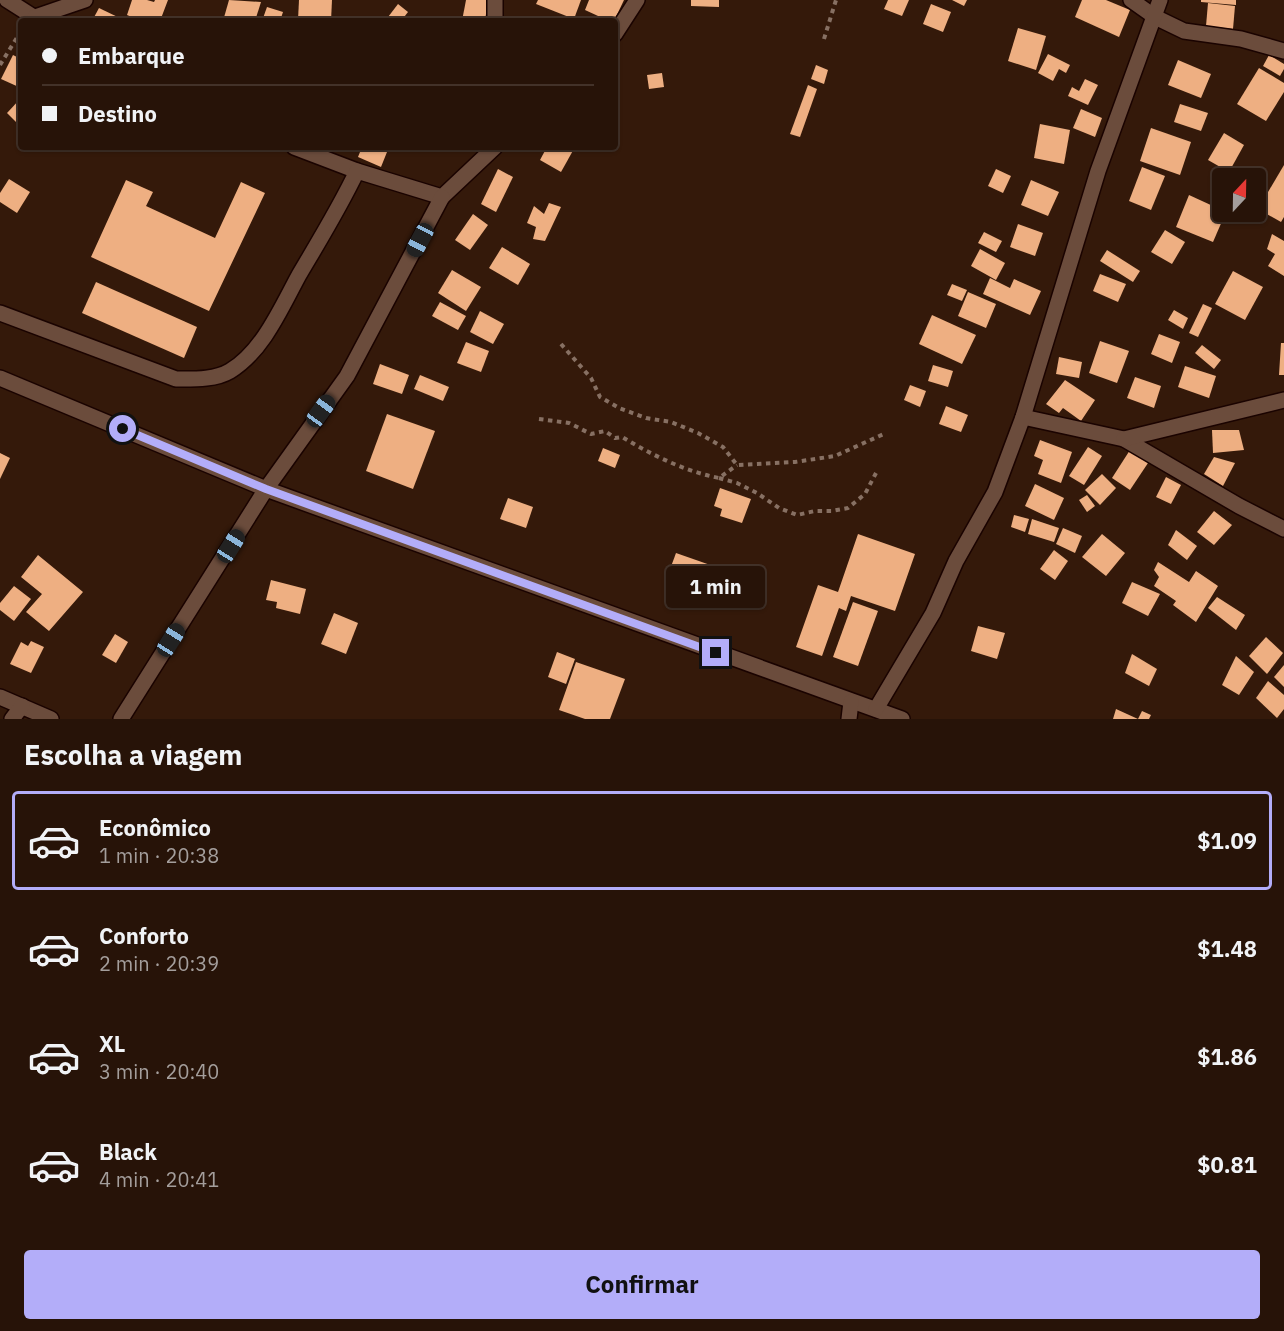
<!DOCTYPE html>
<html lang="pt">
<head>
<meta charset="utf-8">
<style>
  :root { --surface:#271308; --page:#2f1c12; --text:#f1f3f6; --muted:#a49e9c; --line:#433229; --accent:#b3adf9 }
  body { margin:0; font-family:"IBM Plex Sans",sans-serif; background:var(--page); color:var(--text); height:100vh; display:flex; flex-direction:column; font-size:22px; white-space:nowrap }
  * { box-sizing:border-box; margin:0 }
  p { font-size:20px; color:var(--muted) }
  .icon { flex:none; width:33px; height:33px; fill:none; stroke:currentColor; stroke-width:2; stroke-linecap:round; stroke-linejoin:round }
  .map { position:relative; height:719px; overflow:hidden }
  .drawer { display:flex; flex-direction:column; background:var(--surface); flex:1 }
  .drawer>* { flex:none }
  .hud { position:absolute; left:18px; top:18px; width:600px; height:132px; border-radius:6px; box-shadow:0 2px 4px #0004,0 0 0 2px var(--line); display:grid; align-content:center; height:132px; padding:0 24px; background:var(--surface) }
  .needle { width:39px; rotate:22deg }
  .controls { position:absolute; left:1212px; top:168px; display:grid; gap:12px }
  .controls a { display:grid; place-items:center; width:54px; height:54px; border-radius:6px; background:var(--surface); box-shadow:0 2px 4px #0004,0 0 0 2px var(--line); font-size:30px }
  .end { position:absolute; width:27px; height:27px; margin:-14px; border:8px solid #b3adf9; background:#111; box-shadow:0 0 0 3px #111 }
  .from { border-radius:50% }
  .bubble { position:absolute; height:42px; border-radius:6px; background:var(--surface); box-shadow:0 2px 4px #0004,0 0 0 2px var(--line); font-size:20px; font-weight:700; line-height:42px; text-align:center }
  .car { position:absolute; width:18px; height:36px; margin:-18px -9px; border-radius:8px; box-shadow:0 0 4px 2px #0007; background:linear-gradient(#222 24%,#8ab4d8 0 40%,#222 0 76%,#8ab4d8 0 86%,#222 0) }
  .hud b { display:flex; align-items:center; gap:21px; height:57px; font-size:22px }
  .hud b+b { border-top:2px solid var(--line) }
  .hud i { width:15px; height:15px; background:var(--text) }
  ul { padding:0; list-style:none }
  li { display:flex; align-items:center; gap:18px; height:99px; margin:0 12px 9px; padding:0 12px; border:3px solid transparent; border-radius:6px }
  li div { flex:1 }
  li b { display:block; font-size:22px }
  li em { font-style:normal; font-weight:700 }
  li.on { border-color:var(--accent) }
  li>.icon { width:54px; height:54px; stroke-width:1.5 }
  h2 { padding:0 24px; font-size:27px; line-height:72px }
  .action { display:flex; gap:12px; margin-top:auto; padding:12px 24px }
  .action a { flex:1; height:69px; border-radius:6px; background:var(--accent); color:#111; font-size:24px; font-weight:700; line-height:69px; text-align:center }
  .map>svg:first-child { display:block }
</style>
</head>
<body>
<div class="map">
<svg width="1284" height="719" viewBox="0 0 1284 719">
  <rect width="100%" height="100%" fill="#34190a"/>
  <!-- building -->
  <g fill="#eeaf82">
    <polygon points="132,0 147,0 154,2 155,0 168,0 160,21 141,21 127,15"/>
    <polygon points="229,0 261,2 255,21 223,21"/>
    <polygon points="299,0 332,0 331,21 298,20"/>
    <polygon points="466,0 488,0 485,21 462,21"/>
    <polygon points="538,0 581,0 574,19 536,4"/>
    <polygon points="589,0 624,0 614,21 609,21 585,10"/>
    <polygon points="691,0 719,0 719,7 691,6"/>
    <polygon points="888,0 909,0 902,16 884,9"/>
    <polygon points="952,0 967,0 964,6"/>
    <polygon points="1082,0 1106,0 1130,10 1119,37 1075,17"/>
    <polygon points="1201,0 1236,0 1236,5 1201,2"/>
    <polygon points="1208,3 1235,6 1233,29 1206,26"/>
    <polygon points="398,4 408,12 401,21 385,21"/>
    <polygon points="931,4 951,12 943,32 923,24"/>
    <polygon points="267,7 283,12 280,21 262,21"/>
    <polygon points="99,8 126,21 92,21"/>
    <polygon points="1018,28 1046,36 1036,70 1008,61"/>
    <polygon points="1048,54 1070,65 1066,73 1059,69 1053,81 1038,73"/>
    <polygon points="13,55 21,59 21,88 1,79"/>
    <polygon points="1269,55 1284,64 1284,69 1280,76 1263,66"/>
    <polygon points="1178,60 1211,74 1201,98 1168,85"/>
    <polygon points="816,65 828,70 824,84 811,79"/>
    <polygon points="1259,68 1284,83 1284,92 1266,121 1237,104"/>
    <polygon points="662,73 664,87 649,89 647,75"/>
    <polygon points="1085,79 1098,85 1088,105 1068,96 1072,87 1079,91"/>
    <polygon points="808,85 817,89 800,137 790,134"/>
    <polygon points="21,98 21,127 7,113"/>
    <polygon points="1180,104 1208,113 1201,131 1174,122"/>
    <polygon points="1081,109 1102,118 1095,137 1073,128"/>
    <polygon points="1040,124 1070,130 1064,164 1034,158"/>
    <polygon points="1151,128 1191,142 1180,175 1140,161"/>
    <polygon points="1224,133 1244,145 1229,172 1208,160"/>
    <polygon points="362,147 389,147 381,167 358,157"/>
    <polygon points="547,147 575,147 561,172 540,160"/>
    <polygon points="1284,165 1284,217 1281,222 1258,209"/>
    <polygon points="1142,167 1165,176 1151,210 1129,201"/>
    <polygon points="498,169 513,177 496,212 481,204"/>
    <polygon points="996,169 1011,176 1003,193 988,186"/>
    <polygon points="9,179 30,192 17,213 0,202 0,193"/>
    <polygon points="126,180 153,192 146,206 215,238 241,182 265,193 209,311 91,257"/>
    <polygon points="1031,180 1059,192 1048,216 1021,205"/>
    <polygon points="1189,195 1226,212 1213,242 1176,227"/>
    <polygon points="549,203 561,207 545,241 533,239 536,227 527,223 534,206 544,214"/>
    <polygon points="473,214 488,225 470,250 455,240"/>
    <polygon points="1018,224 1043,233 1035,256 1010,247"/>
    <polygon points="1165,230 1185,242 1172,264 1151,252"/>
    <polygon points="984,232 1002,241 996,252 978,243"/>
    <polygon points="1272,234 1284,241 1284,276 1268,266 1275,254 1267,249"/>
    <polygon points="502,247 530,264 518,285 489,268"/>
    <polygon points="980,249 1005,263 996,280 971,266"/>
    <polygon points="1107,250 1140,271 1133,282 1100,261"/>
    <polygon points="452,270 481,287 466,311 438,293"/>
    <polygon points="1233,271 1263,287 1245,320 1215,304"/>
    <polygon points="1100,274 1126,284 1118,302 1093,291"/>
    <polygon points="990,278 1010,288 1014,279 1041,291 1030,315 983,294"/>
    <polygon points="96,282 197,327 184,358 82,313"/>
    <polygon points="952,284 967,290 962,301 947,295"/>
    <polygon points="968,292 996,304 986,328 958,316"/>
    <polygon points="440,302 466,316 458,330 432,316"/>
    <polygon points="1203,304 1212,308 1198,337 1189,333"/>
    <polygon points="1174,310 1188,318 1183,329 1168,320"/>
    <polygon points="480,311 504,324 493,344 470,332"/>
    <polygon points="932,315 976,335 962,364 919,344"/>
    <polygon points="1159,334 1180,342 1172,363 1151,354"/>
    <polygon points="1100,341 1129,351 1117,383 1089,373"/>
    <polygon points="466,342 489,351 481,372 457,363"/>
    <polygon points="1281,343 1284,343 1284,375 1279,375"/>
    <polygon points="1202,345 1221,360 1214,369 1195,353"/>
    <polygon points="1059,357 1082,362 1079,378 1056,374"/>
    <polygon points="380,364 409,375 402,394 373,384"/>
    <polygon points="933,365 953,371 948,387 928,381"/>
    <polygon points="1185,366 1216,376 1209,398 1178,387"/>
    <polygon points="420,375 449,387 443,401 414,389"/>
    <polygon points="1135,377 1161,386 1154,408 1127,398"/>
    <polygon points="1065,380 1095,400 1081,421 1063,408 1059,413 1046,404"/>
    <polygon points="910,385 926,391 920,407 904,400"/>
    <polygon points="946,406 968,415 961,432 939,424"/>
    <polygon points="387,414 435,431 413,489 366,471"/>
    <polygon points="1212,430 1239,430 1244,450 1213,453"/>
    <polygon points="1040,440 1072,452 1061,483 1038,474 1043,460 1034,456"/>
    <polygon points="1088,447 1102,456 1084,485 1069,476"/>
    <polygon points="603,448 620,455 615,468 598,461"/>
    <polygon points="1130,450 1148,463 1130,490 1112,478"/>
    <polygon points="0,453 10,458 0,479"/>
    <polygon points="1214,457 1235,463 1223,486 1204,474"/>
    <polygon points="1102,474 1116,488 1100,505 1085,490"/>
    <polygon points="1166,477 1181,485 1171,504 1156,497"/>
    <polygon points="1035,484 1064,498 1054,520 1025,506"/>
    <polygon points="720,488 751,499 742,523 720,516 722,509 714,506"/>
    <polygon points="1087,495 1095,506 1087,512 1079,500"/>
    <polygon points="508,498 533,507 526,528 500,519"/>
    <polygon points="1214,511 1232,525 1214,545 1197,532"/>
    <polygon points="1014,515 1029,519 1025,532 1011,527"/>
    <polygon points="1032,519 1059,528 1054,542 1028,534"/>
    <polygon points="1063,528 1082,536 1075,553 1056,544"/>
    <polygon points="1176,530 1197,546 1187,560 1168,545"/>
    <polygon points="858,534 915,554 895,611 851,596 846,611 839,608 822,656 796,647 818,585 838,592"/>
    <polygon points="1102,534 1125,553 1106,576 1082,557"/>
    <polygon points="1054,550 1068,561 1055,580 1040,569"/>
    <polygon points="676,553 716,567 705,597 665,583"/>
    <polygon points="38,555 83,592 49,631 26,612 42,594 21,577"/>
    <polygon points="1158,562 1189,582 1196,571 1218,586 1196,622 1173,605 1176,601 1154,586 1159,577 1154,570"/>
    <polygon points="271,580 306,589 300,614 276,608 277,602 266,600"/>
    <polygon points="1132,582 1160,594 1148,616 1122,603"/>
    <polygon points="14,586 31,599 14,621 0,610 0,603"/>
    <polygon points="1217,597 1245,615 1236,630 1208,608"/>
    <polygon points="853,602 878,611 858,666 833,657"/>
    <polygon points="334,613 358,623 346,654 321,644"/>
    <polygon points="978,626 1005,633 997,659 971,651"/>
    <polygon points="115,634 128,642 116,663 102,655"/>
    <polygon points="1266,637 1283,653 1267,674 1249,656"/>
    <polygon points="31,641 44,647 31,673 10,664 21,642 28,646"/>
    <polygon points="557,652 575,659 566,684 548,677"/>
    <polygon points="1132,654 1157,669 1149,686 1125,673"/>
    <polygon points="1236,656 1254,672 1239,695 1222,685"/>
    <polygon points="576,662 625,679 610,719 585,719 559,710"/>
    <polygon points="1284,665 1284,687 1274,677"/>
    <polygon points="1268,681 1284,695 1284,709 1277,718 1256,698"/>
    <polygon points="1116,709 1138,719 1142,711 1151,715 1149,719 1113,719"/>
  </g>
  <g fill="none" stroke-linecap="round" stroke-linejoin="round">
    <defs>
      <g id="minor">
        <polyline points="7,0 40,21"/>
        <polyline points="1131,0 1155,17 1184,31 1241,39 1284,51"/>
        <polyline points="35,17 85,0"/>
        <polyline points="495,21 495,0"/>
        <polyline points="615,34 637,0"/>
        <polyline points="294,147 357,171"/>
        <path d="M0 313 176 379C193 379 215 380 230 371 263 351 281 308 299 275 319 241 340 207 357 171L442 197 495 147"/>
        <polyline points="0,378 266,489 902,719"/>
        <polyline points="1023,417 1124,439 1239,506 1284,529"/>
        <polyline points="1124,439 1284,400"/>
        <polyline points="0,697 51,719"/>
        <polyline points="876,709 933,613 956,561 995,492 1023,417 1098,171 1160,0"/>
        <polyline points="12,719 22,706"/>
        <polyline points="121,719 266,489 347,376 442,197"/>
        <polyline points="849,719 851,702"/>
      </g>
    </defs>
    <!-- minor casing -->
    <use href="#minor" stroke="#1a0300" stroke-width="18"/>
    <!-- path -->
    <g stroke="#877063" stroke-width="4" stroke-dasharray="4.5 4.5" stroke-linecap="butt">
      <polyline points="824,39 836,0"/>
      <polyline points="0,65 21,31"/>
      <polyline points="561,344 591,378 600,397 619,408 646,418 671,422 698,433 723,447 737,465 795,462 835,456 886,433"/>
      <path d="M539 419 569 423 591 434 605 431 615 438 622 437C652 455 684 471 719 478L737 465"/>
      <polyline points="719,478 737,483 757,493 779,508 797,515 815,511 832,511 848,508 865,494 876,473"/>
    </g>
    <!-- minor -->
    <use href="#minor" stroke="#6b4c3c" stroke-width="15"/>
  </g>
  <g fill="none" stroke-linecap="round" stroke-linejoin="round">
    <!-- route -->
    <polyline stroke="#b3adf9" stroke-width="8" points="123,429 266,489 716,653"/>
  </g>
</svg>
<div class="controls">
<a><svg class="needle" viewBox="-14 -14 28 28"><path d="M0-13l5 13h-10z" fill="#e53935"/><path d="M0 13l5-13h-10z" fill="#a49e9c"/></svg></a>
</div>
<i class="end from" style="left:123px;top:429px"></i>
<i class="end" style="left:716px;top:653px"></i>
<div class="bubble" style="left:666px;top:566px;width:99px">1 min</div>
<i class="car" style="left:420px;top:240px;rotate:208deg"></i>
<i class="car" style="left:321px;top:411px;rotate:36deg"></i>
<i class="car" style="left:231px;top:546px;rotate:32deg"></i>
<i class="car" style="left:171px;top:640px;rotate:32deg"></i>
<div class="hud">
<b><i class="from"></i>Embarque</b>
<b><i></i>Destino</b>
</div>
</div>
<section class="drawer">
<h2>Escolha a viagem</h2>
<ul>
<li class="on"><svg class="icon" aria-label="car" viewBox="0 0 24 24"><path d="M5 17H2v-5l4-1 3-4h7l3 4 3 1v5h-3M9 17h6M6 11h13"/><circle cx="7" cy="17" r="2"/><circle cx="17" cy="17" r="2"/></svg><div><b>Econômico</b><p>1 min · 20:38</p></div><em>$1.09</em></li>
<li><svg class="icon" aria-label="car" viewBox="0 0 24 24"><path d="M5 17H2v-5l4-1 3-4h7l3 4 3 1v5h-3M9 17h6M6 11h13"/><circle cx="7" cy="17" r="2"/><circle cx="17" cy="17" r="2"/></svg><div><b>Conforto</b><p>2 min · 20:39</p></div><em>$1.48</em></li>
<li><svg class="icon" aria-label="car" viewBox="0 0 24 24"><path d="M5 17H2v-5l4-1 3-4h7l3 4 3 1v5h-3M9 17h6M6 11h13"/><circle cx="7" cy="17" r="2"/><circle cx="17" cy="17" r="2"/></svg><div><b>XL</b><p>3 min · 20:40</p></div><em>$1.86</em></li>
<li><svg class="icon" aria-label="car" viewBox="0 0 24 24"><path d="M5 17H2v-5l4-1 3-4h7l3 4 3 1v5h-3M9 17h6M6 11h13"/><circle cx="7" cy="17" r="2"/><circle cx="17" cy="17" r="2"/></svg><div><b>Black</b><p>4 min · 20:41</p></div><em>$0.81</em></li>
</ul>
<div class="action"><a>Confirmar</a></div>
</section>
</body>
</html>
